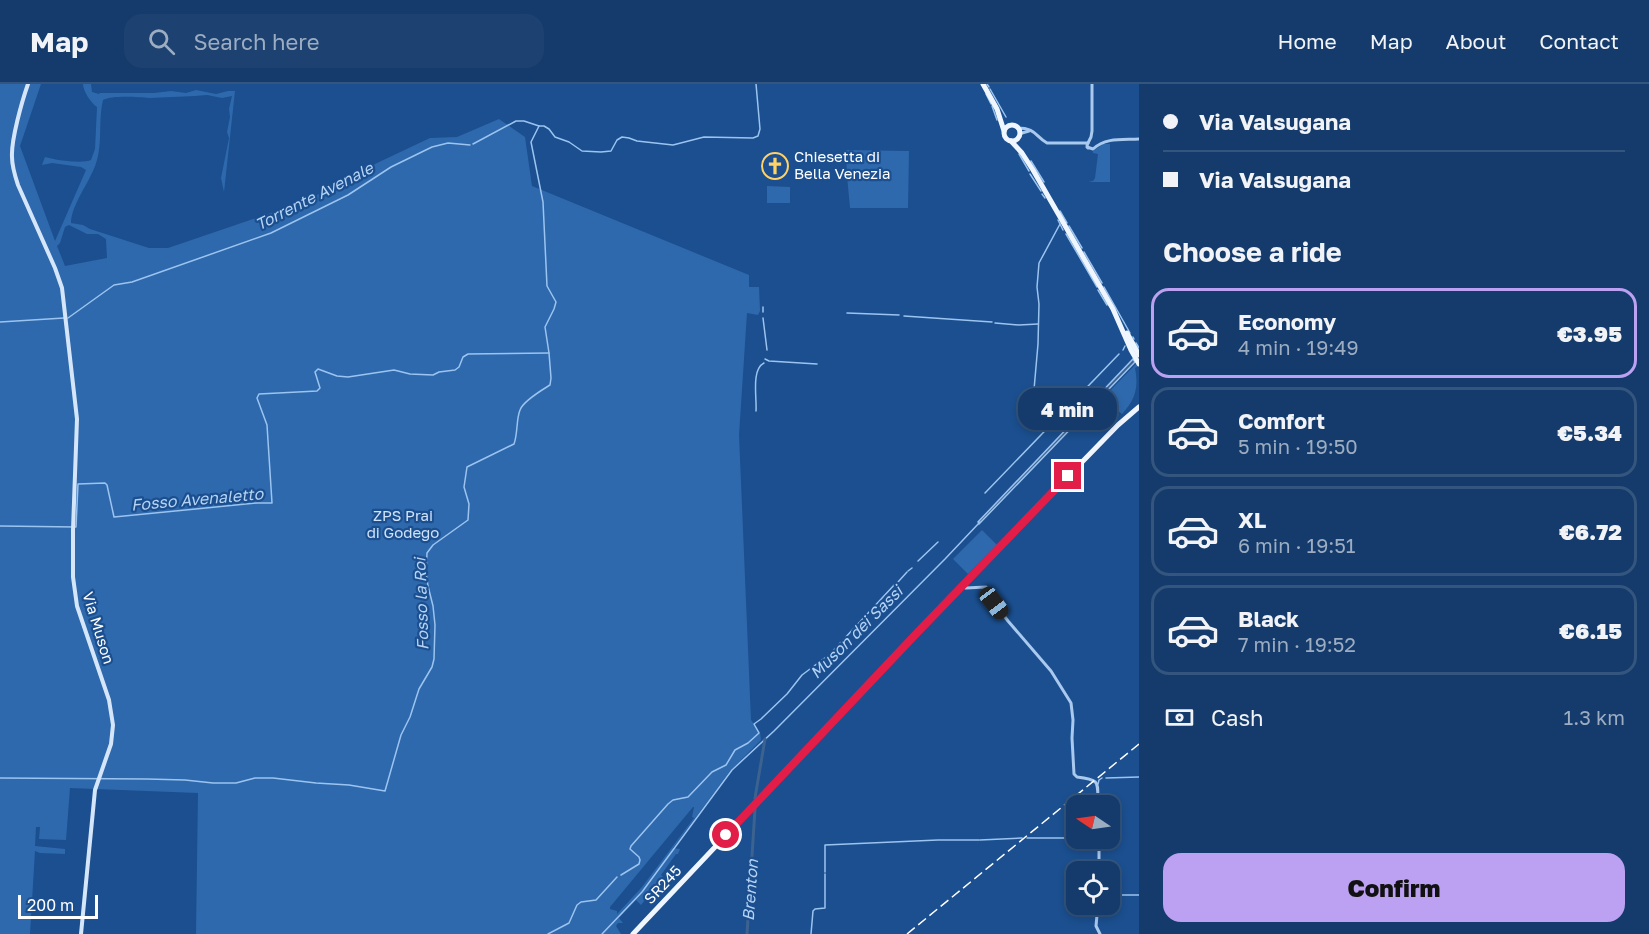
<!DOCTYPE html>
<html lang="en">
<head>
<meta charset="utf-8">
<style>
  :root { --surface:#143b6b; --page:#1d4271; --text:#f1f3f6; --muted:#9dadc1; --line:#33557e; --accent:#bca0f2 }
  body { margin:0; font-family:"Golos Text",sans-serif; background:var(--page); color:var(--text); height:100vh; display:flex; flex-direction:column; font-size:22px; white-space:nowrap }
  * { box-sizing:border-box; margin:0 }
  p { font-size:20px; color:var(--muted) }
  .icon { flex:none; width:33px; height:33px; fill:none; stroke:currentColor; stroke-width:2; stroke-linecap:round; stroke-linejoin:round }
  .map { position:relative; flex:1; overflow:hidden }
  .sheet { display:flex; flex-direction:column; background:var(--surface); width:510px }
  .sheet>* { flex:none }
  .top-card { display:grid; align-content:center; height:132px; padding:0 24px; background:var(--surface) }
  .needle { width:39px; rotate:283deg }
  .fabs { position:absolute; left:1066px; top:711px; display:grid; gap:12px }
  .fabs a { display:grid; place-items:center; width:54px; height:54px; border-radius:12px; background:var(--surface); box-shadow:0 3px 9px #0003,0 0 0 2px var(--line); font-size:30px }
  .scale { position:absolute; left:18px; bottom:15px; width:80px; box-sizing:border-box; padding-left:6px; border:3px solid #fff; border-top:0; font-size:16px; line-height:21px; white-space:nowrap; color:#fff; -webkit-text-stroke:4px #1b4f8f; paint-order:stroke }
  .end { position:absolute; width:27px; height:27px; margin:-14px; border:8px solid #e11d48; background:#fff; box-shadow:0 0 0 3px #fff }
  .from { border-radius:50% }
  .bubble { position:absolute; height:42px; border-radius:18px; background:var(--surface); box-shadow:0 3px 9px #0003,0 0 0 2px var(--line); font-size:20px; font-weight:800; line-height:42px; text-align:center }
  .car { position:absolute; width:18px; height:36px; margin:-18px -9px; border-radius:8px; box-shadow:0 0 4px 2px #0007; background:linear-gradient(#222 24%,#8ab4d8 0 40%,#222 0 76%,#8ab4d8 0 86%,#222 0) }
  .top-card b { display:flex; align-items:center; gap:21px; height:57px; font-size:22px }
  .top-card b+b { border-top:2px solid var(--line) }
  .top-card i { width:15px; height:15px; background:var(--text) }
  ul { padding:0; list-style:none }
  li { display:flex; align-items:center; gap:18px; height:90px; margin:0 12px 9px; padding:0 12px; border:3px solid var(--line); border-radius:18px }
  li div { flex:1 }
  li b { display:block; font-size:22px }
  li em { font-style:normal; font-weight:800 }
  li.active { border-color:var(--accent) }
  li>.icon { width:54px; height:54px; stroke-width:1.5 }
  h2 { padding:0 24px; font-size:27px; line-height:72px }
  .pay { display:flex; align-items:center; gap:15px; height:66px; padding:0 24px; font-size:22px }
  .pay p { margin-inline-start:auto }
  .button { display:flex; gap:12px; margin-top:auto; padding:12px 24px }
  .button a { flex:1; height:69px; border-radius:18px; background:var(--accent); color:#111; font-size:24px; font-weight:800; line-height:69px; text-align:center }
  header { display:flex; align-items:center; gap:36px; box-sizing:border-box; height:84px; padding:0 30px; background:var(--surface); border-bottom:2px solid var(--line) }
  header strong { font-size:28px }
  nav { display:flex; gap:33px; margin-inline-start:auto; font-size:21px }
  .search { width:420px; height:54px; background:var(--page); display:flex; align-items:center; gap:15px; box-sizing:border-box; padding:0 21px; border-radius:18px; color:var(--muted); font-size:22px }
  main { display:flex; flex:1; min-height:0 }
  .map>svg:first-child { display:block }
</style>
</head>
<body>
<header>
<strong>Map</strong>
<div class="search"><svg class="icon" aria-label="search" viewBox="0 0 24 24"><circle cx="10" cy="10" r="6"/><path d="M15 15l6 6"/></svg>Search here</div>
<nav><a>Home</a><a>Map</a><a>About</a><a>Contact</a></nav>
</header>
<main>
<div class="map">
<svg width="1139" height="850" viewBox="0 0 1139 850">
  <rect width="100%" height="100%" fill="#1b4f8f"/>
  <!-- green -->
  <g fill="#2e69ad" fill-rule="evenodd">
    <path d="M0 0H41L20 62 55 157 86 86 81 83 52 79 42 81 45 73C55 76 82 80 91 76L95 65 97 23C91 19 83 7 83 0H91L92 8 99 10 100 9H154L171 7 186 9 196 6 216 10 228 7H235L224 108 221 94 229 54 227 48 230 33 229 25 232 12 222 14 207 11 195 12 149 14C139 13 112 11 103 16 97 42 105 66 91 91 85 104 71 124 71 139L83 141 90 145 149 164H168L306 117 377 79 430 54 457 53 499 35 525 53 532 102 749 191V203H759L760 227 758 231 747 229 739 351 751 636 760 648 761 656 730 687 673 764 680 765 678 770H676L661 791 663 793C654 801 649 812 641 821L636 816 619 834 623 839H618L616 842 621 850H196L198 709 70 704 66 756 39 755 40 743H36L35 762 65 765V770L40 769 35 767 30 850H0ZM69 141 87 150H98L106 155 107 174 65 182 57 162 60 159 65 143ZM693 723H694L692 733 694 734 642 803 617 830V827L610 825V823Z"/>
    <polygon points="1103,60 1110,60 1110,98 1088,98 1093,97 1095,94 1098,70 1093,69 1093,67"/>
    <polygon points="846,66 909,67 908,124 850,124 847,92"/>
    <polygon points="767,102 790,103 790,119 767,119"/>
    <path d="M1136 280 1138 282 1135 284C1139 304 1135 316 1122 330L1103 314Z"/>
    <polygon points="982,446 997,461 968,490 953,475"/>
  </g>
  <!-- water -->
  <polygon fill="#3c6290" stroke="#9cc4f0" stroke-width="1.5" points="1133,275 1135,278 979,440 978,438"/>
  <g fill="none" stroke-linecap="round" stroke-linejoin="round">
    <!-- stream -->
    <g stroke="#9cc4f0" stroke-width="1.5">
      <polyline points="987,0 989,3"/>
      <polyline points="990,5 1006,33"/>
      <polyline points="986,10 991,20"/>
      <polyline points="992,22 997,36"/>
      <polyline points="473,60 516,37 524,37 539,42 544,42 549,45 555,53 569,58 582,67 601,68 611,67 617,56 622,53 629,54 637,57 673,61 704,53 753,54 758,52 760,45 756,0"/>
      <polyline points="1019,70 1029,87"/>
      <polyline points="1031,77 1044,98"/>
      <polyline points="1030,90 1041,107"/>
      <polyline points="1042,110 1045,114"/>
      <polyline points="1060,127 1067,139"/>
      <polyline points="1058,136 1063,146"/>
      <polyline points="1069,142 1082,164"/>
      <polyline points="1066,150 1097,203"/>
      <polyline points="1084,168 1102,199"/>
      <polyline points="1104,203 1130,249"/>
      <polyline points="1098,206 1107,221"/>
      <polyline points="763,223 763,228"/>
      <polyline points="847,229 899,231"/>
      <polyline points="904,232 992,238"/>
      <polyline points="68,234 114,201 132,198 271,149 348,111 391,83 432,63 448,59 470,61"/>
      <polyline points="763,234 767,266"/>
      <polyline points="0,238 64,234"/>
      <polyline points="995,239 1019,241 1038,240"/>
      <polyline points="1133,253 1134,255"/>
      <polyline points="1136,259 1139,264"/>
      <polyline points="1123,266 1125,262"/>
      <polyline points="765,275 769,277 817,280"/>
      <polyline points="1033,317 1038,260 1039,220 1037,203 1039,179 1060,140"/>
      <path d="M756 327C757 313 751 286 764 279"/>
      <polyline points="985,409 1119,270"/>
      <polyline points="0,442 76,443 78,400 105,399 107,401 114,433 257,419 272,419 267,341 257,314 259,310 317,307 320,304 315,288 318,285 337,292 348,293 394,286 410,290 433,291 439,288 455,286 459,283 463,273 468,270 549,269"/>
      <polyline points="918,477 938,458"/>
      <polyline points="908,487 912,484"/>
      <polyline points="898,498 907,488"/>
      <path d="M0 694 147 695 185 696 213 699H236L255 694H273L316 699 349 701 385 707 401 651 410 633 419 605 432 583 434 575 435 541 433 522 428 502 426 488 427 469 433 461 468 436 469 420 464 403 467 383 514 360C518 349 516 336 520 326 523 317 542 306 550 301L551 294 549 269 545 243 554 225 556 218 547 202 543 118 531 58 539 42"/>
      <polyline points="1106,694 1139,693"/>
      <polyline points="1098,700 1099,696 1102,694"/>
      <polyline points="1027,754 1077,754"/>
      <polyline points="980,756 1022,754"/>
      <polyline points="1101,779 1101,788"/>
      <polyline points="825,788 825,761 938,756 979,756"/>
      <polyline points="621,791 639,780 640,776 639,773 630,765 631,762 668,720 673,716 688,713 712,688 726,681 735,666 748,659 759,649 754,640 761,635 787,610 802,591 830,570 896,499"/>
      <polyline points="1110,811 1139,811"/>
      <polyline points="548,850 569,839 577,821 581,818 596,816 617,793"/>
      <polyline points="602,850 642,808 732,686 774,647 945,475 980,438"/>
      <polyline points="811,850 813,827 815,825 825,824 825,790"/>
    </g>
    <!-- canal -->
    <g stroke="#3c6290" stroke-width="3">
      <polyline points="755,714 765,655"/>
      <polyline points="747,850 755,725"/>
    </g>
    <!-- tertiary -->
    <g stroke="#a9c9ee" stroke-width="3">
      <path d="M1017 44C1036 44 1035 52 1047 59H1088"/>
      <polyline points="1019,52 1022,49 1029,47"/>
      <path d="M1087 63 1093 65C1106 53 1123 56 1139 55"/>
      <polyline points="1088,64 1087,61 1091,53 1092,47 1092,0"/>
      <path d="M961 502 966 504 986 503 994 519 1008 537 1051 587 1071 619 1073 636 1072 654 1074 690 1077 693C1102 696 1097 698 1098 722"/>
      <polyline points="1099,754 1099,788"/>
      <polyline points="1098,820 1096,842 1100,850"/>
    </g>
    <!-- secondary -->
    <path stroke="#d6e6fa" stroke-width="4" d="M28 0C22 17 11 56 12 73 12 83 15 92 18 101L55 184 62 204 77 335 73 446V493L77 522 109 616 113 641 111 660 95 706 81 850"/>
    <!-- primary -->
    <g stroke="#f0f6ff" stroke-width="5">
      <polyline points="983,0 997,25 1004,47"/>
      <circle cx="1012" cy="49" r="8"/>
      <polyline points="1011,57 1022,69 1033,86 1113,225 1131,266 1139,280"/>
      <polyline points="1127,249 1139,271"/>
      <polyline points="633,850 950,514 1118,341 1139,323"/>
    </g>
    <!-- rail -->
    <polyline stroke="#fff" stroke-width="1.5" stroke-dasharray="10 4.5" stroke-linecap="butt" points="907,850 1139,660"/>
  </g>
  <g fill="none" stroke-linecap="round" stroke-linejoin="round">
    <!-- route -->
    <polyline stroke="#e11d48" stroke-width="8" points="726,751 915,551 1068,392"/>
  </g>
  <!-- icons -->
  <defs>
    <symbol id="church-ring" viewBox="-11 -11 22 22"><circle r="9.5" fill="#1b4f8f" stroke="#ffd166" stroke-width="1.5"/><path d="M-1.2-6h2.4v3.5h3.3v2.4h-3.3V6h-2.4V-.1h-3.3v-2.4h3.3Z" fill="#ffd166"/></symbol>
  </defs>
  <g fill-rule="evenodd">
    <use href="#church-ring" x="760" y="67" width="30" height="30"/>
  </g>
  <g text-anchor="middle" stroke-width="4.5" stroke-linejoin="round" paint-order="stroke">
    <!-- poi labels -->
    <g font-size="15" fill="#fff" stroke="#1b4f8f" text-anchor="start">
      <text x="794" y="78">Chiesetta di<tspan x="794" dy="17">Bella Venezia</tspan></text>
    </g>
    <!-- park labels -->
    <g font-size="15" fill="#cfe3fa" stroke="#1b4f8f">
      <text x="403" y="437">ZPS Prai<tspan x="403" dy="17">di Godego</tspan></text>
    </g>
    <!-- street labels -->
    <g font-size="15" fill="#fff" stroke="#1b4f8f">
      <text transform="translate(98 544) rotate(73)" y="5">Via Muson</text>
      <text transform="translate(663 801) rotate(-47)" y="5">SR245</text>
    </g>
    <!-- water labels -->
    <g font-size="16" font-style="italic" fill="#b5d3f5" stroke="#1b4f8f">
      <text transform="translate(314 112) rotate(-27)" y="6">Torrente Avenale</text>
      <text transform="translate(197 415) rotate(-5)" y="6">Fosso Avenaletto</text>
      <text transform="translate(421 520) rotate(-92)" y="6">Fosso la Roi</text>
      <text transform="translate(856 548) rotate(-45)" y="6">Muson dei Sassi</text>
      <text transform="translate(750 806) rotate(-86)" y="6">Brenton</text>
    </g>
  </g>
</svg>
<div class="fabs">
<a><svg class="needle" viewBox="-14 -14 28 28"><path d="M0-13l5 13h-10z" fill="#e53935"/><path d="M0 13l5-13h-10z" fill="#9dadc1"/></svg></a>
<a><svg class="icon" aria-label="locate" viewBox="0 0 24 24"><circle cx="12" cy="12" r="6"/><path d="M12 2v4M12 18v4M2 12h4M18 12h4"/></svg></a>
</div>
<div class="scale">200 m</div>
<i class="end from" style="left:726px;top:751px"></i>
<i class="end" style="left:1068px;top:392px"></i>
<div class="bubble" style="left:1018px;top:304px;width:99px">4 min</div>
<i class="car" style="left:994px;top:519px;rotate:143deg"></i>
</div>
<section class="sheet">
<div class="top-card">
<b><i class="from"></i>Via Valsugana</b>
<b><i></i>Via Valsugana</b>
</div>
<h2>Choose a ride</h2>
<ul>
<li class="active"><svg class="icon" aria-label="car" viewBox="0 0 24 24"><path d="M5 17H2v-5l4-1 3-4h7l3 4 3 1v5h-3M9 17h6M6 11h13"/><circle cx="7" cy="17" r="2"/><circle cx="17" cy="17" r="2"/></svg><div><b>Economy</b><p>4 min · 19:49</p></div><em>€3.95</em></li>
<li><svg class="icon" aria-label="car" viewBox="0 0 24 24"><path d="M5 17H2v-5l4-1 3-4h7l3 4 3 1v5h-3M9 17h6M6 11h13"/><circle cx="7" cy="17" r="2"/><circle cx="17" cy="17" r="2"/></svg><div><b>Comfort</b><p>5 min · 19:50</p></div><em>€5.34</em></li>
<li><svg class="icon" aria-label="car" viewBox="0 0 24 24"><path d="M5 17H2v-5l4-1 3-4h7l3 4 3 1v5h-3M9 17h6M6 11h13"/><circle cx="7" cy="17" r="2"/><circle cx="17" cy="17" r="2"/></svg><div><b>XL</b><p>6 min · 19:51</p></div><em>€6.72</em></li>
<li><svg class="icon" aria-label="car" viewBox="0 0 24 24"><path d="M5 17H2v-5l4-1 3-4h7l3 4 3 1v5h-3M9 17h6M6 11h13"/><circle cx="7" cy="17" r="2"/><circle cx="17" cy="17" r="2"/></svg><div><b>Black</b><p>7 min · 19:52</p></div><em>€6.15</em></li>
</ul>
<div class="pay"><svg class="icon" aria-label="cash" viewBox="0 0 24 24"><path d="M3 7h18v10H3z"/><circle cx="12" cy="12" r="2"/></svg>Cash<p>1.3 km</p></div>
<div class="button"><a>Confirm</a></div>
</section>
</main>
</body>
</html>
